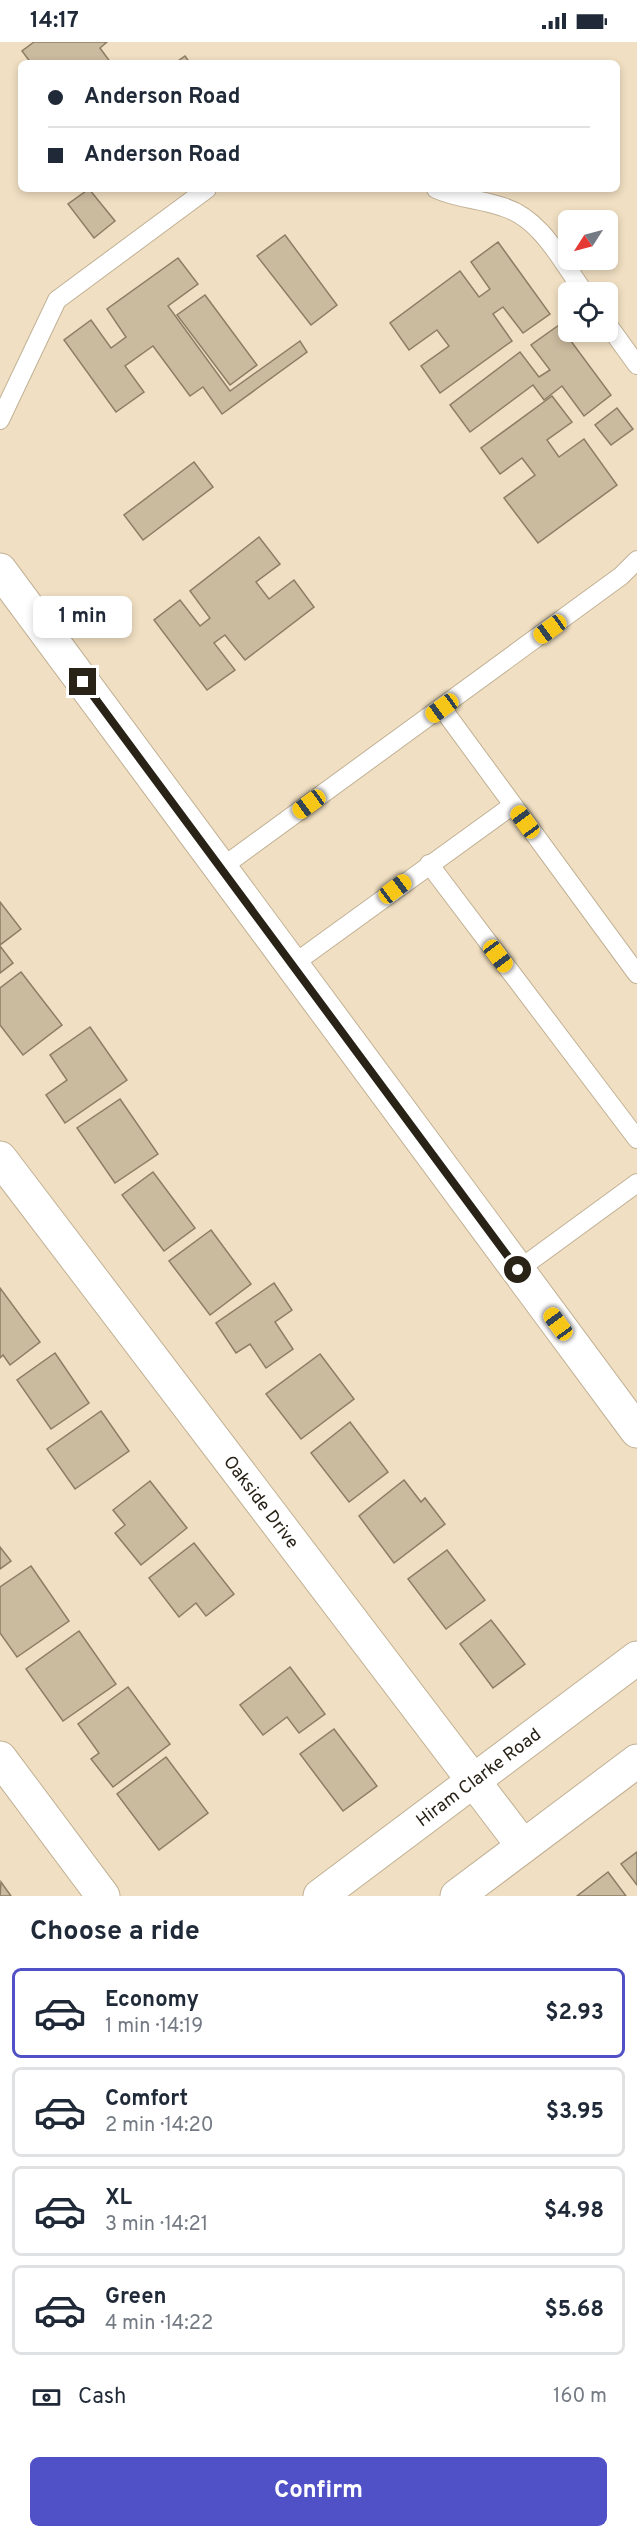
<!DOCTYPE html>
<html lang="en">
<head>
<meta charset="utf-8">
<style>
  :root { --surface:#fff; --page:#f2f2f3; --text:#1f2937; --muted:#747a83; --line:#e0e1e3; --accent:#5050c7 }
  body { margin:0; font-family:Overpass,sans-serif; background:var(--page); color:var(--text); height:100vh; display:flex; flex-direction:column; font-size:22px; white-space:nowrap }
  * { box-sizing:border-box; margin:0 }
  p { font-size:20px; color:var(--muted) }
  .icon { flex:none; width:33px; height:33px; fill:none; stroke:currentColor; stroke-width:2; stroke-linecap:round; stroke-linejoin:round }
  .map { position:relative; height:1854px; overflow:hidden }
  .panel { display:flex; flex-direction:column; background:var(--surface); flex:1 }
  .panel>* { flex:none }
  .banner { position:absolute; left:18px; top:18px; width:602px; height:132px; border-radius:9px; box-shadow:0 3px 9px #0003; display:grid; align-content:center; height:132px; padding:0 30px; background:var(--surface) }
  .needle { width:39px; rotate:234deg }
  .buttons { position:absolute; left:558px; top:168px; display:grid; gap:12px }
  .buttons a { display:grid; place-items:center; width:60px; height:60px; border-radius:9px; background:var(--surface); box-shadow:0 3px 9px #0003; font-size:30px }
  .end { position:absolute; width:27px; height:27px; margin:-14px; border:8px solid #282217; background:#fff; box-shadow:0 0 0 3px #fff }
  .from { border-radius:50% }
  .bubble { position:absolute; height:42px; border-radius:9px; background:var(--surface); box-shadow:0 3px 9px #0003; font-size:20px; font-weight:700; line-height:42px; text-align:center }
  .car { position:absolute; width:18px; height:36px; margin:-18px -9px; border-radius:8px; box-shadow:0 0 4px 2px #0007; background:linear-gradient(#f5c518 24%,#345 0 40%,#f5c518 0 76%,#345 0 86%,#f5c518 0) }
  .banner b { display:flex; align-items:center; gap:21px; height:57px; font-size:22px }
  .banner b+b { border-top:2px solid var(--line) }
  .banner i { width:15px; height:15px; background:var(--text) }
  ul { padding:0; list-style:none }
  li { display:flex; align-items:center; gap:18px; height:90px; margin:0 12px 9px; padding:0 18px; border:3px solid var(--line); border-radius:9px }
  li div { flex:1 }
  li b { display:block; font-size:22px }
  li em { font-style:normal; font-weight:700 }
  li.current { border-color:var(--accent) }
  li>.icon { width:54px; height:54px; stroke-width:1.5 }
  h2 { padding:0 30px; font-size:27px; line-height:72px }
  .pay { display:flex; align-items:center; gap:15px; height:66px; padding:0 30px; font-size:22px }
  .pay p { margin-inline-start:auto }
  .action { display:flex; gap:12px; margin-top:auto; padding:12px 30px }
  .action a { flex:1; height:69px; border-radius:9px; background:var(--accent); color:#fff; font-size:24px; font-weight:700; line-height:69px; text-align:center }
  .status { display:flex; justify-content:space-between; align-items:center; height:42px; padding:0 30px; background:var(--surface); direction:ltr }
  .status svg { height:16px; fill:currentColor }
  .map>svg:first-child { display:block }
</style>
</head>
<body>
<div class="status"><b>14:17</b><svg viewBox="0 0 49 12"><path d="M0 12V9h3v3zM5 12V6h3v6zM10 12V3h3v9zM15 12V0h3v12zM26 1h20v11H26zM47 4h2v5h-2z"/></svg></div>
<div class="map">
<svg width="637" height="1854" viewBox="0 0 637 1854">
  <rect width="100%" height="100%" fill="#f0dfc2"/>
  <!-- building -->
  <g fill="#caba9e" stroke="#8d7e63" stroke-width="1.5">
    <polygon points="34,0 107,0 100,6 111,21 31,21 22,9"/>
    <polygon points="185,14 190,21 175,21"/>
    <polygon points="89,147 115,179 94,196 68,162"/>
    <polygon points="285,193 337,263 311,283 257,214"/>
    <polygon points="498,200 550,272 523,291 503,265 493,272 512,299 440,351 421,324 449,304 437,288 409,308 390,281 460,229 479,255 490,247 471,220"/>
    <polygon points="178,216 198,242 168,264 230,349 300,299 307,310 222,372 203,345 190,354 153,304 125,324 144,350 116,370 64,298 91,278 111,306 126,295 107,267"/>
    <polygon points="205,253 257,323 230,343 177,273"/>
    <polygon points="559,283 611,353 584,374 562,344 544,358 533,343 470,390 450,363 520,310 539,335 550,328 531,303"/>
    <polygon points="552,354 572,380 547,398 559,415 584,397 617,443 538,501 504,456 535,433 522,416 500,432 481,406"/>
    <polygon points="617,366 633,387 611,403 595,383"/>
    <polygon points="194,420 213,445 143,498 124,473"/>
    <polygon points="259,495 280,522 256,540 269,557 294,538 314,565 245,618 225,593 214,601 235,628 207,648 154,578 180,558 200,584 210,576 190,549"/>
    <polygon points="0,860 21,887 0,903"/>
    <polygon points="0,904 13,921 0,931"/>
    <polygon points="21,930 62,983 23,1013 0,983 0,946"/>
    <polygon points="90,985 127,1038 65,1081 46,1053 67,1038 50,1013"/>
    <polygon points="120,1057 158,1112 115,1141 77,1086"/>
    <polygon points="153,1130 195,1186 164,1209 122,1153"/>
    <polygon points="211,1188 251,1242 210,1273 169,1219"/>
    <polygon points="274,1241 292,1268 275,1280 293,1307 266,1326 250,1302 236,1311 216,1281"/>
    <polygon points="0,1246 40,1300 10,1323 3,1313 0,1316"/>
    <polygon points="55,1311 89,1361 51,1387 17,1338"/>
    <polygon points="320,1312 354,1357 301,1397 266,1352"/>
    <polygon points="101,1369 129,1409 75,1447 47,1407"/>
    <polygon points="350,1380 388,1430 349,1460 311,1411"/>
    <polygon points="404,1438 421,1460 425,1456 445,1482 394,1521 359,1474"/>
    <polygon points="150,1439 187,1486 141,1523 115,1491 125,1483 113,1468"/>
    <polygon points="194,1501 234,1552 206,1574 196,1561 179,1575 149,1536"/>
    <polygon points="0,1505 11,1519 0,1527"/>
    <polygon points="447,1508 485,1558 446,1587 408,1537"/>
    <polygon points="31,1524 69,1579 17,1615 0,1591 0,1545"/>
    <polygon points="491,1578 525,1622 493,1646 460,1602"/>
    <polygon points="79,1589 116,1642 63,1679 26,1627"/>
    <polygon points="290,1625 325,1672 299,1691 287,1675 263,1693 240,1663"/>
    <polygon points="128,1645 170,1702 113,1745 91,1717 99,1711 78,1682"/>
    <polygon points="334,1687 377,1744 343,1769 300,1712"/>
    <polygon points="166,1715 208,1771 159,1808 117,1752"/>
    <polygon points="637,1810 637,1843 621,1822"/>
    <polygon points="608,1830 626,1854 577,1854"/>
    <polygon points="1,1840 11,1854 0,1854"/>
  </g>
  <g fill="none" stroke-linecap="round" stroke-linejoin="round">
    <defs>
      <g id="service">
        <path d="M436 147C458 157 481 157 503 165 541 176 562 220 584 250"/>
        <polyline points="608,283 637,323"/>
        <polyline points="0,378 57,258 207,147"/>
        <polyline points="442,666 637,932"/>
        <polyline points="429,822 637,1097"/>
        <polyline points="221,826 621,534 637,518"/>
        <polyline points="292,923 513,763"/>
        <polyline points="518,1228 637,1141"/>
      </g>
      <g id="minor">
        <path id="s1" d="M0 1116 523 1804"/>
        <polyline points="0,1716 103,1854"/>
      </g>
      <g id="tertiary">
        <polyline points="0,528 637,1389"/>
        <path id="s2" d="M320 1854 637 1616"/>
        <polyline points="457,1854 637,1719"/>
      </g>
    </defs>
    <!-- service casing -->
    <use href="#service" stroke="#c1b195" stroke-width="20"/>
    <!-- minor casing -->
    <use href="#minor" stroke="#c1b195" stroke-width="35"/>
    <!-- tertiary casing -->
    <use href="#tertiary" stroke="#c1b195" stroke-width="35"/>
    <!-- service -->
    <use href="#service" stroke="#fff" stroke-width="18"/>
    <!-- minor -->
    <use href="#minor" stroke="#fff" stroke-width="33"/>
    <!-- tertiary -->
    <use href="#tertiary" stroke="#fff" stroke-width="33"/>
  </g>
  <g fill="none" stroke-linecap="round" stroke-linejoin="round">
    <!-- route -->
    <polyline stroke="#282217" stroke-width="8" points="83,640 518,1228"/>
  </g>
  <g text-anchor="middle" stroke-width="4.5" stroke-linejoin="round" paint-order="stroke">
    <!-- street labels -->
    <g font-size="18" fill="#282217" stroke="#f0dfc2">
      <text dy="6" stroke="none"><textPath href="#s1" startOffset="432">Oakside Drive</textPath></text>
      <text dy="6" stroke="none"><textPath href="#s2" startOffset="198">Hiram Clarke Road</textPath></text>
    </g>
  </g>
</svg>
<div class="buttons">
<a><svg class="needle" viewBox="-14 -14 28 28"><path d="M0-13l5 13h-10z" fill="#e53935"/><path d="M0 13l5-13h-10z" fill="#747a83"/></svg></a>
<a><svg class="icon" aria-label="locate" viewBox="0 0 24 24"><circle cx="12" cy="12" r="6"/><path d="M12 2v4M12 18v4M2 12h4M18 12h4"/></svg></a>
</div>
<i class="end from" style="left:518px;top:1228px"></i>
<i class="end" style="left:83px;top:640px"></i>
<div class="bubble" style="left:33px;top:554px;width:99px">1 min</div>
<i class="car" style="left:550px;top:587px;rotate:234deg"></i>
<i class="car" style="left:442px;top:666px;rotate:234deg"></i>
<i class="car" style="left:309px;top:762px;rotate:234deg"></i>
<i class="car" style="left:525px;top:780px;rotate:324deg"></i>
<i class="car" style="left:395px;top:847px;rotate:53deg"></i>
<i class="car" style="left:498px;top:914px;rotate:143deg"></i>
<i class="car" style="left:558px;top:1282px;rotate:324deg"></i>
<div class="banner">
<b><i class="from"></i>Anderson Road</b>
<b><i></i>Anderson Road</b>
</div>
</div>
<section class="panel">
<h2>Choose a ride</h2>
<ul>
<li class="current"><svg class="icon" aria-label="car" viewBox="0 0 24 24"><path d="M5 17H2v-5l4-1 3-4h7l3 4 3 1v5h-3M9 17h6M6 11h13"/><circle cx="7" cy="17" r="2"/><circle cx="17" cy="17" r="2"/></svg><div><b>Economy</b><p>1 min · 14:19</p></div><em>$2.93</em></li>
<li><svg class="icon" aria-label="car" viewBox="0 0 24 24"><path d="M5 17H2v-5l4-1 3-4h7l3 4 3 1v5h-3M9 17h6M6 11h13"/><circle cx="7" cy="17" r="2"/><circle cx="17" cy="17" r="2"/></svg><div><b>Comfort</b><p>2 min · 14:20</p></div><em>$3.95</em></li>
<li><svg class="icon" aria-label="car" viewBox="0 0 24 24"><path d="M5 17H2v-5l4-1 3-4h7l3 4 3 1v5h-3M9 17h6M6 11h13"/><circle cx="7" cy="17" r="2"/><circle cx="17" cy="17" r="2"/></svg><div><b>XL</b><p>3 min · 14:21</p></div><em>$4.98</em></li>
<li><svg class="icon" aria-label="car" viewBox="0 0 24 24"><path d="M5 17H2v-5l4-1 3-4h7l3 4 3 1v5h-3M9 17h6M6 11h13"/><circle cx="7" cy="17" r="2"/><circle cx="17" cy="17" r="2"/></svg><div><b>Green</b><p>4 min · 14:22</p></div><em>$5.68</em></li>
</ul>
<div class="pay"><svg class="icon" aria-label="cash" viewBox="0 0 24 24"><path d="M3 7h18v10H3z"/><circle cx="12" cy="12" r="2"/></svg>Cash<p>160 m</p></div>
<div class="action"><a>Confirm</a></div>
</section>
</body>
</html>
